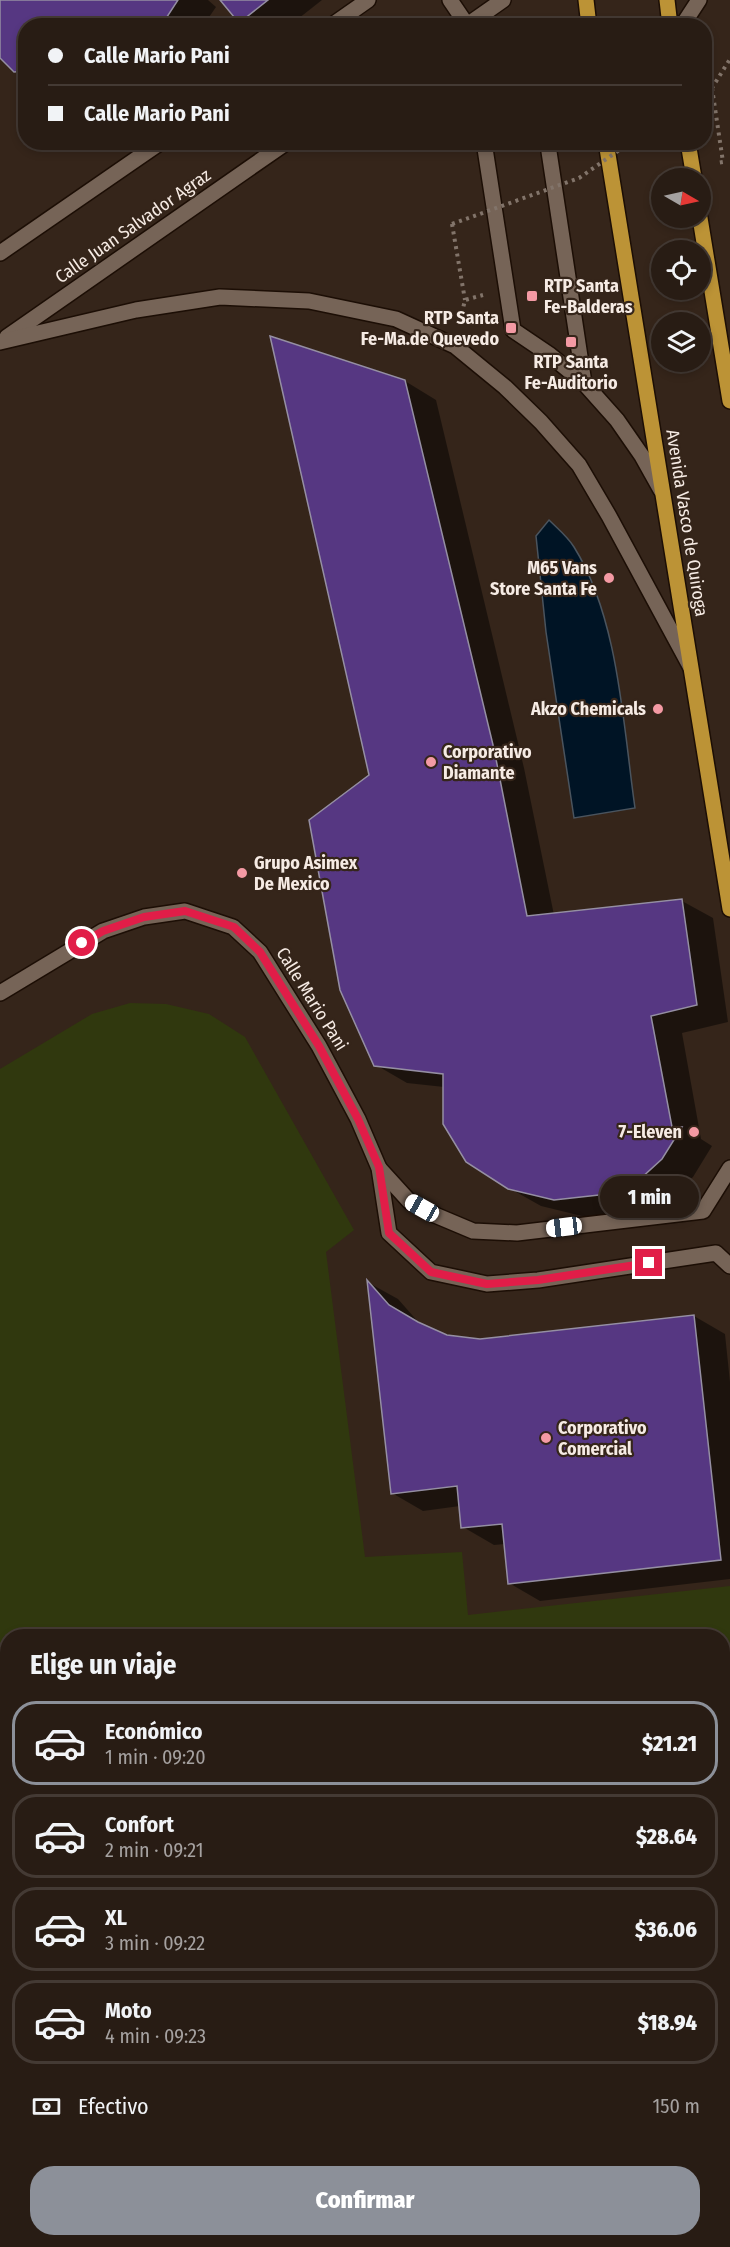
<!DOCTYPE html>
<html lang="es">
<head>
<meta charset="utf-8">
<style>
  :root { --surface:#281c14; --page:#342922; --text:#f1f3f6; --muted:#a5a1a0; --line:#443a34; --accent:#8c9099 }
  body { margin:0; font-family:"Fira Sans Condensed",sans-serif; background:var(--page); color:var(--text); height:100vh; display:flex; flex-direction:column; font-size:22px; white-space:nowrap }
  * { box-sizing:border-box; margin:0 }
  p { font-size:20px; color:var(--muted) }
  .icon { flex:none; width:33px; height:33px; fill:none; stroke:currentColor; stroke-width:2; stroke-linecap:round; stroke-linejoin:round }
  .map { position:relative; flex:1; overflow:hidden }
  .panel { position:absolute; left:0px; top:1629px; width:730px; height:618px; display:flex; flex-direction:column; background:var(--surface); border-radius:24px 24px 0 0; box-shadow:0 3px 9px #0003,0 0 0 2px var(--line) }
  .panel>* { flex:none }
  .guide { position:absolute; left:18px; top:18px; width:694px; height:132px; border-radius:24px; box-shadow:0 3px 9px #0003,0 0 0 2px var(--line); display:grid; align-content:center; height:132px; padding:0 30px; background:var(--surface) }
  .needle { width:39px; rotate:99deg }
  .controls { position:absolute; left:651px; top:168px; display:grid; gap:12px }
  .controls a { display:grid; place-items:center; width:60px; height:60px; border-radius:50%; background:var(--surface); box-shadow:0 3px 9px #0003,0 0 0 2px var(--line); font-size:30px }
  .end { position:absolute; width:27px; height:27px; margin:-14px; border:8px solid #e11d48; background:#fff; box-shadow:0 0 0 3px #fff }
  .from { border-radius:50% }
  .bubble { position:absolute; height:42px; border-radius:21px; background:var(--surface); box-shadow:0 3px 9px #0003,0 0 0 2px var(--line); font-size:20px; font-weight:800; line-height:42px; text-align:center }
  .car { position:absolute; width:18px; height:36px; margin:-18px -9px; border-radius:8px; box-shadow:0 0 4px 2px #0007; background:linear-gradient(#fff 24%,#345 0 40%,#fff 0 76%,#345 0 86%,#fff 0) }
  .guide b { display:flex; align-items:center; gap:21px; height:57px; font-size:22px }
  .guide b+b { border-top:2px solid var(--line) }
  .guide i { width:15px; height:15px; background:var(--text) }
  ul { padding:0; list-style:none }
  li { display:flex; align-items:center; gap:18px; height:84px; margin:0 12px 9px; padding:0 18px; border:3px solid var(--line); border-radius:24px }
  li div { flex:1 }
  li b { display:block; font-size:22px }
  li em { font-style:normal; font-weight:800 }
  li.on { border-color:var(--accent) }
  li>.icon { width:54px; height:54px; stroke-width:1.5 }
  h2 { padding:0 30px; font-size:27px; line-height:72px }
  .pay { display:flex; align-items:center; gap:15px; height:66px; padding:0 30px; font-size:22px }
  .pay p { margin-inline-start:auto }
  .action { display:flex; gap:12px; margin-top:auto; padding:12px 30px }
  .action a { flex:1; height:69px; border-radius:24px; background:var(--accent); color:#fff; font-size:24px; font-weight:800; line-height:69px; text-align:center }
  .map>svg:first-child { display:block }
</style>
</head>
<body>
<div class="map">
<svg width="730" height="2247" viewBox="0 0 730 2247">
  <rect width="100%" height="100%" fill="#35251a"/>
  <!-- green -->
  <polygon fill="#30380e" points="130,1003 166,1004 209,1014 245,1037 354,1230 326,1252 365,1557 462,1552 468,1615 730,1586 730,1749 723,1749 723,1636 8,1636 8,1964 0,1964 0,1069 92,1014"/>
  <!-- water -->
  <path fill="#001425" stroke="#4a545e" stroke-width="1.5" d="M549 520C557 528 568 537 574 547 619 619 623 725 635 808L574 818 546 632 536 536Z"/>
  <!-- shadow -->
  <g fill="#0007">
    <polygon points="0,0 208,0 216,7 203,26 26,26 26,77 15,71 0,56"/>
    <polygon points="221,0 322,0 289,26 247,26 240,21"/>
    <polygon points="405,381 436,400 524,768 554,915 682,901 713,918 728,1022 682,1033 701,1139 712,1146 693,1177 672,1196 639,1211 586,1217 541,1206 509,1188 444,1087 407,1083 376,1065 371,776"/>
    <polygon points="369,1283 398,1299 420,1324 447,1336 480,1341 694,1316 725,1334 730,1382 730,1579 540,1601 509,1583 505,1544 494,1545 463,1527 460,1506 423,1511 392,1493"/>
    <polygon points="0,1966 8,2240 723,2240 723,2006 730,2008 730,2247 0,2247"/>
  </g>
  <!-- building -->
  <g fill="#563782" stroke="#958fa3" stroke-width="1.5">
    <polygon points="0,0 178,0 161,26 26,26 26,71 14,72 0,58"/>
    <polygon points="220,0 268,0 239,23"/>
    <polygon points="270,336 405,380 494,749 527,916 682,899 697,1005 651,1016 672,1127 682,1127 662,1159 640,1179 608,1194 554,1200 508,1189 466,1162 443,1124 443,1074 374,1066 340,990 309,820 369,775"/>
    <polygon points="367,1280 389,1305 418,1322 447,1335 480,1339 694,1315 721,1560 508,1584 502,1524 461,1528 457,1486 391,1494"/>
    <polygon points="0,1964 8,1964 8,2240 723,2240 723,2004 730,2006 730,2247 0,2247"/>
  </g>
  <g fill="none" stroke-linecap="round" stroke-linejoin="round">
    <defs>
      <g id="minor">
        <polyline points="450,0 467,25"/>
        <polyline points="331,26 368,0"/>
        <polyline points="466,26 503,0"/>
        <polyline points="682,26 699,0"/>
        <polyline points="484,142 513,330 550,355 584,383 617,420 642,456 661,490"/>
        <polyline points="545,142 548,145 584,383"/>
        <polyline points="0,253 161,142"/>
        <polyline points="7,337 287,142"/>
        <polyline points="0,342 136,310 220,297 309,301 396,319 455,346 505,387 541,422 579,465 609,516 690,666"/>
        <polyline points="0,993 103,931 144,917 185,911 233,927 260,952 319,1046 358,1119 379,1168 389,1233 431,1272 487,1284 538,1280 716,1253 730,1266"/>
        <polyline points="379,1168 409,1201 435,1215 473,1231 517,1233 703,1211 730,1168"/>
        <polyline points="723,1762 730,1762"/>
        <polyline points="723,1808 730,1807"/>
      </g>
      <g id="major">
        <polyline points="586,0 589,26"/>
        <polyline points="667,0 670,26"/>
        <polyline points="606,142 730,909"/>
        <polyline points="688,142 694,178"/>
        <polyline points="700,218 730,401"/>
      </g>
    </defs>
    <!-- minor casing -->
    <use href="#minor" stroke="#1c0e05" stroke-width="18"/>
    <!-- major casing -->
    <use href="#major" stroke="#1c0e05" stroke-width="18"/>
    <!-- path -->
    <g stroke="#82746a" stroke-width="4" stroke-dasharray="3 4.5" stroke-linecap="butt">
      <polyline points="712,88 723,162 717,163"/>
      <polyline points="705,92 712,88 730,59"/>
      <polyline points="452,224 465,300"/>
      <polyline points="460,321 465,300 483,295"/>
    </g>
    <!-- minor -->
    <use href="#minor" stroke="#766457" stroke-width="15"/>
    <!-- major -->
    <use href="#major" stroke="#bc9336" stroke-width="15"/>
    <!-- path-bridge -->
    <polyline stroke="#82746a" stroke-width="4" stroke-dasharray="3 4.5" stroke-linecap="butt" points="452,224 579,178 631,142"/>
  </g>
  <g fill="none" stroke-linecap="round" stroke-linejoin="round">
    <!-- route -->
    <polyline stroke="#e11d48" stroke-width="8" points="82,943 103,931 144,917 185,911 234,927 260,952 319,1046 358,1119 379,1167 389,1233 431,1272 487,1284 538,1280 649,1263"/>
  </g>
  <!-- markers -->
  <g fill="#f49aa4" stroke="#35251a" stroke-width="2">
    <rect x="526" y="290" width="12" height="12" rx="3"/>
    <rect x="505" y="322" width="12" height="12" rx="3"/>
    <rect x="565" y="336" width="12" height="12" rx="3"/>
    <circle cx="609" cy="578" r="6"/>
    <circle cx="658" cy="709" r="6"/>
    <circle cx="431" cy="762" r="6"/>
    <circle cx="242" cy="873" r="6"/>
    <circle cx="694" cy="1132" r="6"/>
    <circle cx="546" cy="1438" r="6"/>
  </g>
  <g text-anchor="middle" stroke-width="4.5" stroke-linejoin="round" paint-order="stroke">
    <!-- street labels -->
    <g font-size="18" fill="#f6ebe4" stroke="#35251a">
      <text transform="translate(133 226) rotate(-35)" y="6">Calle Juan Salvador Agraz</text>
      <text transform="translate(687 523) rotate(81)" y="6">Avenida Vasco de Quiroga</text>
      <text transform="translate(312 999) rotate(58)" y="6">Calle Mario Pani</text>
    </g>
    <!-- poi labels -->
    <g font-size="18" font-weight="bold" fill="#f6ebe4" stroke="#35251a" text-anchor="start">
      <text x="544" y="292">RTP Santa<tspan x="544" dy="21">Fe-Balderas</tspan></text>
      <text x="499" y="324" text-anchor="end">RTP Santa<tspan x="499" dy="21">Fe-Ma.de Quevedo</tspan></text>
      <text x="571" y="368" text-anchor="middle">RTP Santa<tspan x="571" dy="21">Fe-Auditorio</tspan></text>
      <text x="597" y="574" text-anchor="end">M65 Vans<tspan x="597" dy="21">Store Santa Fe</tspan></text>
      <text x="646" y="715" text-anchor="end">Akzo Chemicals</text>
      <text x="443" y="758">Corporativo<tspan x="443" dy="21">Diamante</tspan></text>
      <text x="254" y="869">Grupo Asimex<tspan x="254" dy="21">De Mexico</tspan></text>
      <text x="682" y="1138" text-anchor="end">7-Eleven</text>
      <text x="558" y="1434">Corporativo<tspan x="558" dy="21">Comercial</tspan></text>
    </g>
  </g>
</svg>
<div class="controls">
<a><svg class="needle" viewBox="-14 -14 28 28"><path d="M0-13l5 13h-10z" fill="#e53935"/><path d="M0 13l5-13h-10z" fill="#a5a1a0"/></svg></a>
<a><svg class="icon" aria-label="locate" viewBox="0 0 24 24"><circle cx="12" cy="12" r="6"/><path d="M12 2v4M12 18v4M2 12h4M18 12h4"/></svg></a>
<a><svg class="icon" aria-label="layers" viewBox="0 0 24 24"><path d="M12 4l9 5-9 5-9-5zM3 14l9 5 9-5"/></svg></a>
</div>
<i class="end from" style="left:82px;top:943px"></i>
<i class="end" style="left:649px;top:1263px"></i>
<div class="bubble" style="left:600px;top:1176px;width:99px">1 min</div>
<i class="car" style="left:422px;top:1208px;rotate:299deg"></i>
<i class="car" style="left:564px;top:1227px;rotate:263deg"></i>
<div class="guide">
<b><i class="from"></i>Calle Mario Pani</b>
<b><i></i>Calle Mario Pani</b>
</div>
<section class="panel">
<h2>Elige un viaje</h2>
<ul>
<li class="on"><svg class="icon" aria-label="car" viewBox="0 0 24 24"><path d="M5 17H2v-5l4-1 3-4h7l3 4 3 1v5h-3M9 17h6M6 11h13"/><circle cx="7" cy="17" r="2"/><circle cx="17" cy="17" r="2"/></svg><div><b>Económico</b><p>1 min · 09:20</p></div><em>$21.21</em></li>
<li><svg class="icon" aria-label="car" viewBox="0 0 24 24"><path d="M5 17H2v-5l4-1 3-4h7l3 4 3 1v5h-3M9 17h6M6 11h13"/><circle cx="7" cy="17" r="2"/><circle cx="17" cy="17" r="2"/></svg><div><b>Confort</b><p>2 min · 09:21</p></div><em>$28.64</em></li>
<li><svg class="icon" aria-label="car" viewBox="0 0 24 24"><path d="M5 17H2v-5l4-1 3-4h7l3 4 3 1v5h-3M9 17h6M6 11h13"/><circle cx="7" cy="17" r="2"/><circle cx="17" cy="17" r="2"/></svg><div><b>XL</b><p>3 min · 09:22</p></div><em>$36.06</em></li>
<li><svg class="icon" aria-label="car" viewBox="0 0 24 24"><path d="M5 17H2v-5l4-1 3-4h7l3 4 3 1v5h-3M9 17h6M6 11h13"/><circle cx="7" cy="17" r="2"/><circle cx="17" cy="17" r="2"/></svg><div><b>Moto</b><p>4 min · 09:23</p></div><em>$18.94</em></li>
</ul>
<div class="pay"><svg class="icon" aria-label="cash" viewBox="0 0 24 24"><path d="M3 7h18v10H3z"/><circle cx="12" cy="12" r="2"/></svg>Efectivo<p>150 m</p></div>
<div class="action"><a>Confirmar</a></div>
</section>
</div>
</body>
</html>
